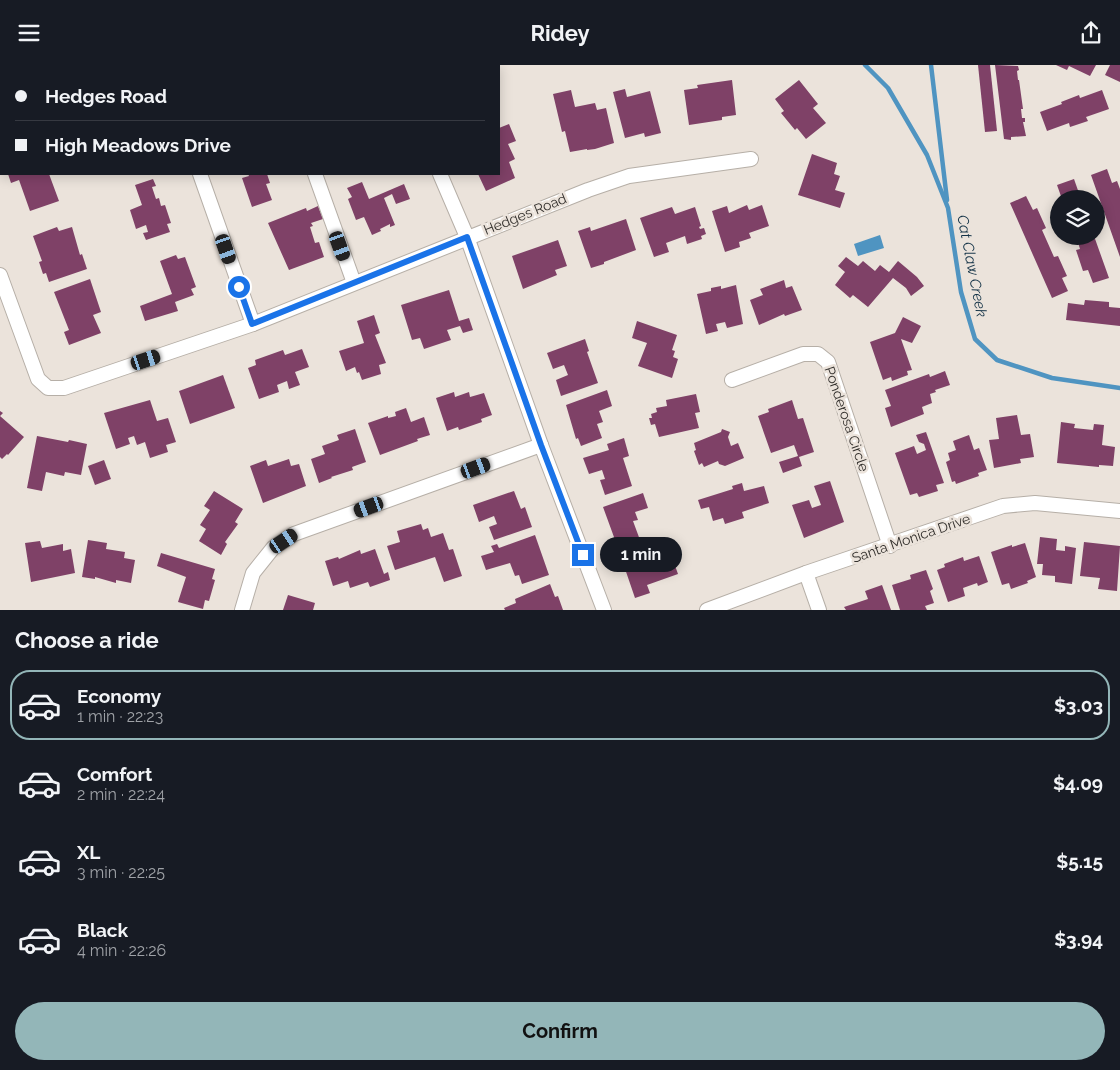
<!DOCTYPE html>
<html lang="en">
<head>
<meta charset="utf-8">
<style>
  :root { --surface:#171b24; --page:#242831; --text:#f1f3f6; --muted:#9ea1a6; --line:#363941; --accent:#93b6b8 }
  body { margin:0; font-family:Raleway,sans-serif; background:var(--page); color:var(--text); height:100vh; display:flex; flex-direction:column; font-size:19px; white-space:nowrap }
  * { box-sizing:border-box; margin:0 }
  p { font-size:16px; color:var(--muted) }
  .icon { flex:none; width:28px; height:28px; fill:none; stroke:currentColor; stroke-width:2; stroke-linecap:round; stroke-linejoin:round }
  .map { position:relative; height:545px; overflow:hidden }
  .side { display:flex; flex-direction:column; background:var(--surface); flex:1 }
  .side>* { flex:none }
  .hud { position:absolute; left:0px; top:0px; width:500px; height:110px; box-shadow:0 2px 12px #0003; display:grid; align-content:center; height:110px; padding:0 15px; background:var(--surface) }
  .fabs { position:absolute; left:1050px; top:125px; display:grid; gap:10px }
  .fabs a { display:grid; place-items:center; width:55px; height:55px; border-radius:50%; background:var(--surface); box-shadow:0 2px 12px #0003; font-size:25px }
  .end { position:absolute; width:22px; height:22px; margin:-11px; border:6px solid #1a73e8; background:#fff; box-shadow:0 0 0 2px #fff }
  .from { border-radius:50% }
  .bubble { position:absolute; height:35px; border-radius:18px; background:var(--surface); box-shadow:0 2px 12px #0003; font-size:16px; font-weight:700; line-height:35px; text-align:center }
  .car { position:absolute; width:15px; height:30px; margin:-15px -8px; border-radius:6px; box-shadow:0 0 4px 1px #0007; background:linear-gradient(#222 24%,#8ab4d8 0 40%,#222 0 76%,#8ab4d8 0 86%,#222 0) }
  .hud b { display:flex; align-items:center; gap:18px; height:48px; font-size:19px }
  .hud b+b { border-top:1px solid var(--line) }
  .hud i { width:12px; height:12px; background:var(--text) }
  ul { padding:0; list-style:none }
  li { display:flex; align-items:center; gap:15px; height:70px; margin:0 10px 8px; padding:0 5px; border:2px solid transparent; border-radius:20px }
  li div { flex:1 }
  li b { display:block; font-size:19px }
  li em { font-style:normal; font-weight:700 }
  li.current { border-color:var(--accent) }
  li>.icon { width:45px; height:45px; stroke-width:1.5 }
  h2 { padding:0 15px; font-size:22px; line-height:60px }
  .cta { display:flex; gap:10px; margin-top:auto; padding:10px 15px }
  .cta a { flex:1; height:58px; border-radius:30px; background:var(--accent); color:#111; font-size:20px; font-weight:700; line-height:58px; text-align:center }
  header { display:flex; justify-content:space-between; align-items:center; height:65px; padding:0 15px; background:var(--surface); font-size:22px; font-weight:700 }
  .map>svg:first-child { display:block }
</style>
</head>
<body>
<header><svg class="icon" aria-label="menu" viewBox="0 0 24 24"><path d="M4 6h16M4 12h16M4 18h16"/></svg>Ridey<svg class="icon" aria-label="share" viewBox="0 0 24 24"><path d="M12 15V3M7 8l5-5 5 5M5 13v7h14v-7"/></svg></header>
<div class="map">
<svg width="1120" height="545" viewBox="0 0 1120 545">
  <rect width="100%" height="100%" fill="#ebe3db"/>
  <!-- water -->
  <polygon fill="#4f94c1" points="880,170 884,183 858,191 854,179"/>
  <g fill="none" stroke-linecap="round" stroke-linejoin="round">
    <!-- stream -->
    <g stroke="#4f94c1" stroke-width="4.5">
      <polyline points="865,0 888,23 927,90 948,143 961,227 975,274 997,295 1052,313 1120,323"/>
      <polyline points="931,0 947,135"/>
    </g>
  </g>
  <!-- building -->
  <g fill="#7f4167">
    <polygon points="978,0 990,0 997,66 985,67"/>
    <polygon points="995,0 1018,1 1019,5 1017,6 1018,15 1019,15 1023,44 1021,44 1022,53 1025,53 1025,57 1023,57 1026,71 1011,72 1011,75 1004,74"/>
    <polygon points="1056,0 1096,0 1090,11 1069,1 1067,5"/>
    <polygon points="1110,0 1120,0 1120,17 1105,10"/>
    <polygon points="732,15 736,50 722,52 722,55 689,60 684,25 698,23 697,20"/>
    <polygon points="799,15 818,39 813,43 826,58 806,74 797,63 795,65 781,48 784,46 775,34"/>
    <polygon points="625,24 627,32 650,26 661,68 645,72 644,68 625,73 613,27"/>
    <polygon points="571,25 575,42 595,38 597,45 606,43 614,78 595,84 587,85 587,84 570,87 565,66 562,67 553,29"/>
    <polygon points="1102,25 1109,44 1086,52 1088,56 1070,62 1069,58 1047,66 1040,47 1062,39 1061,37 1079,30 1080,33"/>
    <polygon points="509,59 516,76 508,79 515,94 509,97 515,113 486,126 478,109 499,109 499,63"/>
    <polygon points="812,89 837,98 834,109 840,111 835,125 845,128 840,143 798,130"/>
    <polygon points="1107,104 1112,118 1117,116 1120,124 1120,192 1091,110"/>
    <polygon points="8,109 49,109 59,136 30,146 19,115 11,118"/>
    <polygon points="248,109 267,109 270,118 266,119 272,135 252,142 242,113 249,111"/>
    <polygon points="153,114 156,121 152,122 156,134 159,133 161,141 165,140 171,158 167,159 170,167 146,175 143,168 148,167 146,160 136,164 130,145 142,140 135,120"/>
    <polygon points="1074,114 1081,134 1062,134 1057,120"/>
    <polygon points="362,117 369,134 404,119 410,134 396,139 392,129 384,133 395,160 390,162 390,159 380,164 381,166 372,170 364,152 356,155 348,134 352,132 347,123"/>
    <polygon points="1026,131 1033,145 1037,143 1046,163 1042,165 1054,192 1058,191 1067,211 1062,213 1068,226 1052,233 1010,138"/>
    <polygon points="747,140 749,145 762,140 769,161 749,168 751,173 739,177 740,182 725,187 712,146 727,141 729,148"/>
    <polygon points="318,141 323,154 311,158 313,161 310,162 315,178 319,177 324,192 289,205 268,158 306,143 307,146"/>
    <polygon points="672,142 675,149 695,142 701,161 699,162 700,164 704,163 706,169 701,171 702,174 687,179 685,171 666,178 669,187 654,192 640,153"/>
    <polygon points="626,154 636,185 604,197 604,199 591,203 578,166 590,162 591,166"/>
    <polygon points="57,162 59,166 72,162 80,190 82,189 87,204 49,217 46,208 43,209 39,197 42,196 33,171"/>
    <polygon points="1076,171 1094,171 1109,213 1093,218 1088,205 1083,206 1076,185 1080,184"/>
    <polygon points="558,175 567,201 555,205 557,210 523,224 512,191"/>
    <polygon points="176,190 178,194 185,192 196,222 191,224 194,230 175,237 178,246 145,256 140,241 172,229 160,196"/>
    <polygon points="846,192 858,201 863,196 875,206 880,200 889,207 898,196 917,212 924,221 911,231 906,223 893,213 868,242 853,230 850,233 835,220 845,207 838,201"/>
    <polygon points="90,214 101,247 93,250 101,268 69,280 64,267 69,265 54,227"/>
    <polygon points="784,215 786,223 792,221 802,245 785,251 784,249 759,260 750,235 763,230 760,224"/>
    <polygon points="736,220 743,259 727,263 725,257 716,259 718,266 706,269 697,229 711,226 711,223 721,221 721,224"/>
    <polygon points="449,225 459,256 469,253 473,265 463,268 460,261 447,265 451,275 424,284 420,273 412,275 401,240"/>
    <polygon points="1085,235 1109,237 1109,242 1120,243 1120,261 1066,255 1068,238 1084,240"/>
    <polygon points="374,250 380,268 375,270 386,298 379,300 381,309 362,315 359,307 357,308 355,302 346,306 339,286 364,278 357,256"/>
    <polygon points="903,252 921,261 912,278 901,274 912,305 907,306 908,310 892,316 891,312 883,315 870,277 895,268"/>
    <polygon points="637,256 677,270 672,285 675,286 673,292 678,294 672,313 638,301 647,278 632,273"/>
    <polygon points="585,274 589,286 587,287 598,318 561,331 556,315 568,310 564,300 553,304 547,288"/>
    <polygon points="302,284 309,302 295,307 300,320 289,324 287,316 277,320 279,327 259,334 248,303 256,300 255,295 283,285 285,290"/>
    <polygon points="945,306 950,320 935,325 936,327 930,329 932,338 922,342 924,349 891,362 885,343 891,341 885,325 929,309 930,312"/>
    <polygon points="223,310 235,343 190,359 179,326"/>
    <polygon points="607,325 612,341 599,346 603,357 597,359 602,373 581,381 578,373 576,374 566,340"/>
    <polygon points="454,327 455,332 469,327 470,332 484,328 492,350 481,354 482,357 459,365 458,362 447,366 436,333"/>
    <polygon points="696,329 700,347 695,348 699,363 659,372 655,359 651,360 649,353 652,353 651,349 657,347 656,343 667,341 666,335"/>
    <polygon points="150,335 157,356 168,353 176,377 166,380 168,387 150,393 145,377 137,380 134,371 128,373 130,379 116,384 104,348"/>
    <polygon points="792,335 798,354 803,353 814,387 799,392 802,401 783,408 779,397 798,391 794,380 771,388 758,351 769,347 768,344"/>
    <polygon points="406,343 411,357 424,352 430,370 417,374 418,376 380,390 368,358 388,351 388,353 396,351 395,347"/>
    <polygon points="0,346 3,348 0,351 24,372 8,390 7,389 2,394 0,392"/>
    <polygon points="1017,350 1021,370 1030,369 1034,392 1020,394 1021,398 994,403 989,375 999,374 996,353"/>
    <polygon points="1061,357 1075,359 1074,363 1093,365 1094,359 1104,360 1102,380 1115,382 1113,401 1099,400 1099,402 1057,398"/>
    <polygon points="355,364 366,397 352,402 353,405 331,412 332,413 319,418 311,394 325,389 322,381 339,375 337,370"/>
    <polygon points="722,364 730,367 728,372 731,381 738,378 744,393 725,401 719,399 718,396 704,402 702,398 699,400 694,386 696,385 694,378 721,367"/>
    <polygon points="926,367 944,418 936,420 938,426 919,432 917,428 910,430 895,388 914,381 917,389 926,385 924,379 919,377 916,370"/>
    <polygon points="969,370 974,385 979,383 987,405 978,408 979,411 956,419 955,416 952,417 946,397 950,395 948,388 956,385 953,376"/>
    <polygon points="37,371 68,377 69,375 87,379 81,410 65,407 64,411 46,407 42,426 27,423"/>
    <polygon points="624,373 629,391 623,393 632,421 605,430 600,415 605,414 602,405 589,409 583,393 609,385 607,379"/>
    <polygon points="289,394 291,401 299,399 306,421 263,438 250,401 266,395 268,401"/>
    <polygon points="104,395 111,414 95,420 88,401"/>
    <polygon points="830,416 844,457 804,473 792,440 809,435 812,443 821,440 814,421"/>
    <polygon points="742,418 744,426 764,421 769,438 742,447 744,453 725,459 723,453 713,456 709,442 701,444 698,435 733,424 732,421"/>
    <polygon points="214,426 243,444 235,457 238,459 225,477 227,479 221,490 199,476 206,464 200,460 210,445 204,441"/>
    <polygon points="514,426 521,444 525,442 532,462 494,475 489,462 497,459 494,451 479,457 473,440"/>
    <polygon points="643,428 648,443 635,447 638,455 633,456 640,475 618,483 603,442"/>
    <polygon points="421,459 423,465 428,463 431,472 443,468 449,485 453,484 462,511 444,517 435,492 395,505 387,481 400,477 397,466"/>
    <polygon points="535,470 549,510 522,519 519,510 515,511 510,498 486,505 481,491 494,487 491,481 497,479 499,483"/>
    <polygon points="1040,472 1057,474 1056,485 1065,486 1065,481 1076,483 1072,519 1055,517 1055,511 1042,510 1043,499 1037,499"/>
    <polygon points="88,475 107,478 106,484 125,487 124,493 135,495 131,518 116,515 116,518 95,512 95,514 82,512"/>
    <polygon points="40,476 42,483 63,479 63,486 71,484 75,508 31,517 25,478"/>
    <polygon points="1084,477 1120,481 1117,526 1098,524 1100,513 1080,511"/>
    <polygon points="1025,478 1036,512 1027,516 1028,518 1011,524 1009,518 1002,520 991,487 1012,480 1012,482"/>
    <polygon points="656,483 662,498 673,495 678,509 647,520 650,528 635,533 622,495"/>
    <polygon points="375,484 384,509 388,507 390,515 370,522 368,517 350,523 348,516 333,521 325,496 338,492 339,494 360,485 361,489"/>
    <polygon points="161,488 215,504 212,514 215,515 209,536 205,535 203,544 178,537 186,512 157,501"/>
    <polygon points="979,491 988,517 978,521 977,518 963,523 965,531 948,537 937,505 945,502 944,499 963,492 964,496"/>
    <polygon points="926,505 933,524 930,526 934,538 925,541 927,545 900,545 892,520 911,514 910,510"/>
    <polygon points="550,519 555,532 558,531 563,545 505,545 504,543 516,538 515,534"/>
    <polygon points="882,520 891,545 846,545 844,542 868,534 865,526"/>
    <polygon points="288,530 315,538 313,545 283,545"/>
  </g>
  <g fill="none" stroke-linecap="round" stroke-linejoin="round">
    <defs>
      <g id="street">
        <polyline points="162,0 162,1"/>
        <polyline points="276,0 276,1"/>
        <polyline points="392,0 393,1"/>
        <polyline points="315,109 354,218"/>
        <polyline points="440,109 467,172 541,380 604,545"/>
        <polyline points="0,210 38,314 48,323 64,323 253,259 200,109"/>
        <polyline points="253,259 588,125 629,111 751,94"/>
        <polyline points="732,315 803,289 818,289 828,297 890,481"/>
        <polyline points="806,508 819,545"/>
        <polyline points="242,545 253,508 273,483 294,469 541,380"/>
        <polyline points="707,545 806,508 1003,441 1035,438 1120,446"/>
      </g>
    </defs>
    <!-- street casing -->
    <use href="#street" stroke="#b6afa7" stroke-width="16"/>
    <!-- street -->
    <use href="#street" stroke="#fff" stroke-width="14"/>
  </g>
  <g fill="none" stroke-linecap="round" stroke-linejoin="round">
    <!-- route -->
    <polyline stroke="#1a73e8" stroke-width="6" points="239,222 252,259 467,172 541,380 583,490"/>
  </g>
  <g text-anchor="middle" stroke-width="5" stroke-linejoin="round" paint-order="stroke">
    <!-- street labels -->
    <g font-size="14" fill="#322f2c" stroke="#ebe3db">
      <text transform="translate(525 149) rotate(-22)" y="5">Hedges Road</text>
      <text transform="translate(847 354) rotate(71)" y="5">Ponderosa Circle</text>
      <text transform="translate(911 473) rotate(-19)" y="5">Santa Monica Drive</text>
    </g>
    <!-- water labels -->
    <g font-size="15" font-style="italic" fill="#143347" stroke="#ebe3db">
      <text transform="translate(972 201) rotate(79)" y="5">Cat Claw Creek</text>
    </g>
  </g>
</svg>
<div class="fabs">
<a><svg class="icon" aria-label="layers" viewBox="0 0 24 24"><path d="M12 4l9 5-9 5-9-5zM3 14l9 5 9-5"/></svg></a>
</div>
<i class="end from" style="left:239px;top:222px"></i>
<i class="end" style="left:583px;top:490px"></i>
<div class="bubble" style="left:600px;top:472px;width:82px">1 min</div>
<i class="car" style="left:340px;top:181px;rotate:160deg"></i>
<i class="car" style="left:226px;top:184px;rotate:161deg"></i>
<i class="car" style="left:146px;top:295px;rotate:72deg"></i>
<i class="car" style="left:476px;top:403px;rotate:70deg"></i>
<i class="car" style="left:369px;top:442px;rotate:250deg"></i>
<i class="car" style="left:284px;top:476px;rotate:56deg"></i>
<div class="hud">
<b><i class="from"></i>Hedges Road</b>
<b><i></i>High Meadows Drive</b>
</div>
</div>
<section class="side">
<h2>Choose a ride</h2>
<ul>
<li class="current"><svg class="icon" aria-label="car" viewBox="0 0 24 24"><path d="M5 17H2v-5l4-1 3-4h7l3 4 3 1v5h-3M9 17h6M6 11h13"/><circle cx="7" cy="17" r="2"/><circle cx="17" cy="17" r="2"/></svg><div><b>Economy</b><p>1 min · 22:23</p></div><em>$3.03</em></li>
<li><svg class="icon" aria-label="car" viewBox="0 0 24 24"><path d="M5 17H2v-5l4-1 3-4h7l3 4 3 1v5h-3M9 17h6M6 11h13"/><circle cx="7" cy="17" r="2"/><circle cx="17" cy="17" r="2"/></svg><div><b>Comfort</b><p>2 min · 22:24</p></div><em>$4.09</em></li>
<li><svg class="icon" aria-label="car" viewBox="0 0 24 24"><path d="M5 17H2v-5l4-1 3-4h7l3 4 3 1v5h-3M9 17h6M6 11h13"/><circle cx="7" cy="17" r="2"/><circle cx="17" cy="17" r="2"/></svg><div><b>XL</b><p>3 min · 22:25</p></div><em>$5.15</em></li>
<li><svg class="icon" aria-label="car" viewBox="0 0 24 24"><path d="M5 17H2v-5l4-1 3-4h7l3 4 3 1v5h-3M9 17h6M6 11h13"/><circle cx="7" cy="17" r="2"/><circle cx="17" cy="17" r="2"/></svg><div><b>Black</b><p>4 min · 22:26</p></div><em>$3.94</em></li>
</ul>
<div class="cta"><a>Confirm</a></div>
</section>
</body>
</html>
